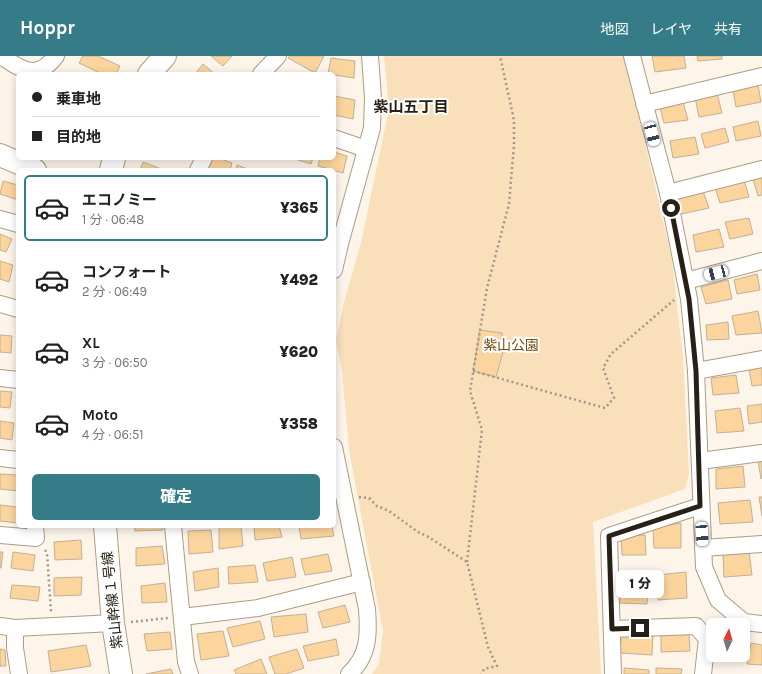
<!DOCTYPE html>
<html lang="ja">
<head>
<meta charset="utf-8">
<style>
  :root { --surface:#fff; --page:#f2f2f2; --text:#222; --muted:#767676; --line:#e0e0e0; --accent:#357b88 }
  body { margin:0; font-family:Karla,"Noto Sans JP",sans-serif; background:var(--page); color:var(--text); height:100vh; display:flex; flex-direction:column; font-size:15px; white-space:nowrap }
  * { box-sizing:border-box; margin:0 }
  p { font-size:13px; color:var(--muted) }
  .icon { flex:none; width:22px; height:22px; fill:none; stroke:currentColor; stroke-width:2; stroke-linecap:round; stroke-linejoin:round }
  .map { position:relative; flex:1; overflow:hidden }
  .sheet { position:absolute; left:16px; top:112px; width:320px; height:360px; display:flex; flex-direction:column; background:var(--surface); border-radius:6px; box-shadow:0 2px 10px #0003 }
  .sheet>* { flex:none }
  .banner { position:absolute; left:16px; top:16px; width:320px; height:88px; border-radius:6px; box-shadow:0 2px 10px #0003; display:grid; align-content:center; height:88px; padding:0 16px; background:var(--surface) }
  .needle { width:26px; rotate:5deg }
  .tools { position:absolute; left:706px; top:562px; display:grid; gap:8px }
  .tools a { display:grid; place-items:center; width:44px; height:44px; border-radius:6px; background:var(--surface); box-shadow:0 2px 10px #0003; font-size:20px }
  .end { position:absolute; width:18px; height:18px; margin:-9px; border:5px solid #272016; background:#fff; box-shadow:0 0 0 2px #fff }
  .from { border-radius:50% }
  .bubble { position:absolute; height:28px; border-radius:6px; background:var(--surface); box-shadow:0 2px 10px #0003; font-size:13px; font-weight:800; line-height:28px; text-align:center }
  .car { position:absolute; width:12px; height:24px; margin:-12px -6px; border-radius:5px; box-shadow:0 0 3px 1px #0007; background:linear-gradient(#fff 24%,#345 0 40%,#fff 0 76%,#345 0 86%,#fff 0) }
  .banner b { display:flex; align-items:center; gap:14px; height:38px; font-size:15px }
  .banner b+b { border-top:1px solid var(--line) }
  .banner i { width:10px; height:10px; background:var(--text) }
  ul { padding:7px 0 0; list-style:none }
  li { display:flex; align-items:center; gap:12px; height:66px; margin:0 8px 6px; padding:0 8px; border:2px solid transparent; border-radius:6px }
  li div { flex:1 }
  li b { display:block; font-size:15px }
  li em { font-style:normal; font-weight:800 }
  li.selected { border-color:var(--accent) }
  li>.icon { width:36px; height:36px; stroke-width:1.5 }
  .cta { display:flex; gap:8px; margin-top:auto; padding:8px 16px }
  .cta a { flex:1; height:46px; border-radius:6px; background:var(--accent); color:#fff; font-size:16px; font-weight:800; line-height:46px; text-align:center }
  header { display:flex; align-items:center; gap:24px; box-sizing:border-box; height:56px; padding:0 20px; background:var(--accent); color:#fff }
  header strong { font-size:19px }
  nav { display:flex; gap:22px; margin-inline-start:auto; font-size:14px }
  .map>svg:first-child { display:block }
</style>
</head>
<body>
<header>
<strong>Hoppr</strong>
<nav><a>地図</a><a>レイヤ</a><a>共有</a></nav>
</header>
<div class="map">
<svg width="762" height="618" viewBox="0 0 762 618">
  <rect width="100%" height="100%" fill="#fdf5ea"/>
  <!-- green -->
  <polygon fill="#f9dfba" points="384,0 625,0 672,204 683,301 689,418 685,433 593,466 601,618 372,618 379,608 383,575 349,394 342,315 336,285 344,246 361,187 389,53"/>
  <!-- building -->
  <g fill="#fbd59d" stroke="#c2b095">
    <polygon points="83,0 98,0 120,10 116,18 102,18 79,7"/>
    <polygon points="211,0 232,0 223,10"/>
    <polygon points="290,0 324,0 315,17 288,2"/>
    <polygon points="652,0 684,0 686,12 655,16"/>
    <polygon points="697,0 722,0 722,3 698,5"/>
    <polygon points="331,2 355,5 354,22 328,18"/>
    <polygon points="203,8 215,18 195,18"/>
    <polygon points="758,29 761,46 736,51 733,34"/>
    <polygon points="717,37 722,57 699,61 695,41"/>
    <polygon points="334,40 355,44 353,63 334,59"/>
    <polygon points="683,46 688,64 664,67 660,52"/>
    <polygon points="758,65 761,80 736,85 733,71"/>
    <polygon points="725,72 729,86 705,92 701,78"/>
    <polygon points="695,81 699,98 673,102 670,85"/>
    <polygon points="334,96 347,100 343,117 318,110 320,102 334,102"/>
    <polygon points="208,102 218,102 232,107 230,114 202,114"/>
    <polygon points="292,102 313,102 311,108"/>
    <polygon points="143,106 164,114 140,114"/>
    <polygon points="237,109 250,114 236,114"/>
    <polygon points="762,121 762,139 758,140 753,123"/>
    <polygon points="744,124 749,141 720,147 715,131"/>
    <polygon points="3,125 18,129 18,144 0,138"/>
    <polygon points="703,135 709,152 681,158 677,141"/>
    <polygon points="749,162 753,178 730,183 725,166"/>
    <polygon points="719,173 724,191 696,196 693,179"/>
    <polygon points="0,178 12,183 6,196 0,194"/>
    <polygon points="0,205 13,209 9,226 0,223"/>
    <polygon points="757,218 760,234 737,238 734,224"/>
    <polygon points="728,224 732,243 706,248 701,231"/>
    <polygon points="758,255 762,277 736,279 732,260"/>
    <polygon points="728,266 729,283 707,284 706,269"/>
    <polygon points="480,274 502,277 503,296 496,321 473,315"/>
    <polygon points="0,279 12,280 11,297 0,296"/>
    <polygon points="762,310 762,329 752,330 749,313"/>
    <polygon points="736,319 739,337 713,339 711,322"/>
    <polygon points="0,335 12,336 10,352 0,351"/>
    <polygon points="762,348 762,366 749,368 747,350"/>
    <polygon points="740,352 744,375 717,377 715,355"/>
    <polygon points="0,365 14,367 12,384 0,382"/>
    <polygon points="758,404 762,404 762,422 761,423"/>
    <polygon points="743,410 745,431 716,433 716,413"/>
    <polygon points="0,418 18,419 18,435 0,433"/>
    <polygon points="759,441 762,441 762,460"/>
    <polygon points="750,444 753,466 720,468 718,447"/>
    <polygon points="0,449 18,451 18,467 0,465"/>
    <polygon points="681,467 681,492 654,492 653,472"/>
    <polygon points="134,470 163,470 163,474 135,475"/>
    <polygon points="241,470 243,490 219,493 219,471"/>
    <polygon points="254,470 279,470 282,481 255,484"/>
    <polygon points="299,470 332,470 334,480 301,483"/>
    <polygon points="211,474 213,496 189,498 188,475"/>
    <polygon points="645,479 646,499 622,499 621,480"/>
    <polygon points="81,484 82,503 55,504 54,486"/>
    <polygon points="162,490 165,508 136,510 136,492"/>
    <polygon points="749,495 752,519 724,521 723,497"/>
    <polygon points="0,496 3,496 1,512 0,512"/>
    <polygon points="13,496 35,499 33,515 11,512"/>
    <polygon points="328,498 332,515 305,519 301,503"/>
    <polygon points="292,501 296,521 267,525 263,507"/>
    <polygon points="255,509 258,526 229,528 228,511"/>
    <polygon points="218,512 219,531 195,535 193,516"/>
    <polygon points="686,516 687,542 658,544 657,519"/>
    <polygon points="649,519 647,548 620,547 621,520"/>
    <polygon points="82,521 81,539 54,540 54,522"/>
    <polygon points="165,527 167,546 142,547 141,530"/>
    <polygon points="12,529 40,531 38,545 10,542"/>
    <polygon points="345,549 350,566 323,572 318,556"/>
    <polygon points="306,558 308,576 274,581 271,561"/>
    <polygon points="260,565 265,583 233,591 227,572"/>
    <polygon points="223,575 229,600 201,604 197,578"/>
    <polygon points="170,576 172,593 147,595 144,578"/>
    <polygon points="689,578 690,595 661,596 661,579"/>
    <polygon points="621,580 653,580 652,599 620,597"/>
    <polygon points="336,583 339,599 308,605 303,590"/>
    <polygon points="751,587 762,589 762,609 747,608"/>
    <polygon points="86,589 91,610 51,616 48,595"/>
    <polygon points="0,593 5,594 6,610 0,610"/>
    <polygon points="297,593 304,612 286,618 275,618 269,601"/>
    <polygon points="716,599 741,599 740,604 716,601"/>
    <polygon points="261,603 267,618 236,618 234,614"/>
    <polygon points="624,612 649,614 649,618 624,618"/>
    <polygon points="656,612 682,613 681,618 656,618"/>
    <polygon points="171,613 173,618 146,618"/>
  </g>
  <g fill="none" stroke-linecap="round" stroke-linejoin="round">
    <defs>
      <g id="street">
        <path d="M1 0C22 14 37 25 56 0"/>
        <polyline points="632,0 668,137 689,243 696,315 704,511 718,544 744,566 762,568"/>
        <polyline points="261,18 278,0"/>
        <polyline points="644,48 762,20"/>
        <polyline points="334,82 366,93"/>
        <polyline points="198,114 204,102"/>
        <polyline points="668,137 762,113"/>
        <polyline points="0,163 18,168"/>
        <polyline points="334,214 341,184 372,72 373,42 370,0"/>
        <polyline points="686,225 762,205"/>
        <polyline points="0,248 18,253"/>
        <polyline points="696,315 762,303"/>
        <polyline points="0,322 18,324"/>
        <path d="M334 391 367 553C369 578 369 600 349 618"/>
        <polyline points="0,402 18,404"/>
        <polyline points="700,405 762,397"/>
        <polyline points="173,470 186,606 190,618"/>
        <polyline points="0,479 36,482 35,470"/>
        <polyline points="703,492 762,488"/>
        <polyline points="182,561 258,552 362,526"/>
        <polyline points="0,570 15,572 113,567"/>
        <polyline points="15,572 15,592 19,618"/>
        <polyline points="612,573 696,570 707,583 703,618"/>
        <polyline points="613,618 609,480 700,450"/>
      </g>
      <g id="secondary">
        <polyline points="149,18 165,0"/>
        <polyline points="0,99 35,114"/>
        <polyline points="111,114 114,102"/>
        <polyline points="105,470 113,567 121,618"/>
      </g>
    </defs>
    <!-- street casing -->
    <use href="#street" stroke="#ae9c82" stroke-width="18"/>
    <!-- secondary casing -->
    <use href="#secondary" stroke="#ae9c82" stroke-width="24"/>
    <!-- path -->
    <g stroke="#9f978d" stroke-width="2.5" stroke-dasharray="2 3" stroke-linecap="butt">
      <polyline points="473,315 605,352 614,342 603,312 611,298 674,244"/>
      <polyline points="359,441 369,442 377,450 389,455 418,476 427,480 467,506 488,591 497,610 484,613 481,618"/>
      <polyline points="45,494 47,497 51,556"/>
      <polyline points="467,506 482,374 470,335 487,232 509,148 514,89 514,64 500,0"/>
      <polyline points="131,566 168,562"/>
    </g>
    <!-- street -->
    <use href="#street" stroke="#fff" stroke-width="16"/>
    <!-- secondary -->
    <use href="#secondary" stroke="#fff" stroke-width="22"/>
  </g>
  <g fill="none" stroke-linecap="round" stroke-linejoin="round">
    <!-- route -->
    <polyline stroke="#272016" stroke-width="5" points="640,572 612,573 609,480 700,450 696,315 689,243 671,152"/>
  </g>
  <g text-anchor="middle" stroke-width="4" stroke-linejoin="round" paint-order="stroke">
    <!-- park labels -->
    <g font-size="14" fill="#73500c" stroke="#fff">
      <text x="511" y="294">紫山公園</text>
    </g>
    <!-- street labels -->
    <g font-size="14" fill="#272016" stroke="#fff">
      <text transform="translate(112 544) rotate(-96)" y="5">紫山幹線１号線</text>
    </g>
    <!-- neighbourhood labels -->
    <g font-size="15" font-weight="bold" fill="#272016" stroke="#fff">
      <text x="411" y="56">紫山五丁目</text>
    </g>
  </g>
</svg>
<div class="tools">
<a><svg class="needle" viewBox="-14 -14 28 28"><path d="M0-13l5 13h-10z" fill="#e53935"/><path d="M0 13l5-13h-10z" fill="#767676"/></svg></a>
</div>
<i class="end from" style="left:671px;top:152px"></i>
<i class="end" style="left:640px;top:572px"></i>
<div class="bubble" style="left:616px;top:514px;width:48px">1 分</div>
<i class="car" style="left:652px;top:78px;rotate:165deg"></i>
<i class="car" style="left:716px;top:217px;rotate:255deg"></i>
<i class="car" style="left:702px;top:478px;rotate:176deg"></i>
<div class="banner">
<b><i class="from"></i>乗車地</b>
<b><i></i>目的地</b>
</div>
<section class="sheet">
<ul>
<li class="selected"><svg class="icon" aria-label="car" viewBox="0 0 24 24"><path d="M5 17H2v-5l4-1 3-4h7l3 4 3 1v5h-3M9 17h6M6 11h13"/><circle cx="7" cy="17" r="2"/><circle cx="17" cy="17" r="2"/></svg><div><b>エコノミー</b><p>1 分 · 06:48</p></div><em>¥365</em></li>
<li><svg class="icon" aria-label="car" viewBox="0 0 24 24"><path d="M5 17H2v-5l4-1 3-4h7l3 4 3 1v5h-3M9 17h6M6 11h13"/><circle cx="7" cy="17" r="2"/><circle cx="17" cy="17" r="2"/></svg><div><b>コンフォート</b><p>2 分 · 06:49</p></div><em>¥492</em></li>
<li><svg class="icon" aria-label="car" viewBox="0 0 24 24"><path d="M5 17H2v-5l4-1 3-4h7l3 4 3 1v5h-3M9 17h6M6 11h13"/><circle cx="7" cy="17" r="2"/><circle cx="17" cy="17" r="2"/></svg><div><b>XL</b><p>3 分 · 06:50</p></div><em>¥620</em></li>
<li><svg class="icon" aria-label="car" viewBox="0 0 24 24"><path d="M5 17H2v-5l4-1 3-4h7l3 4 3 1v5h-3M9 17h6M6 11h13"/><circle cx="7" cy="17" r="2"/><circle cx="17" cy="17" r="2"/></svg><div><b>Moto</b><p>4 分 · 06:51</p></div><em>¥358</em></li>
</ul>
<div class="cta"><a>確定</a></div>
</section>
</div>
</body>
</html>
